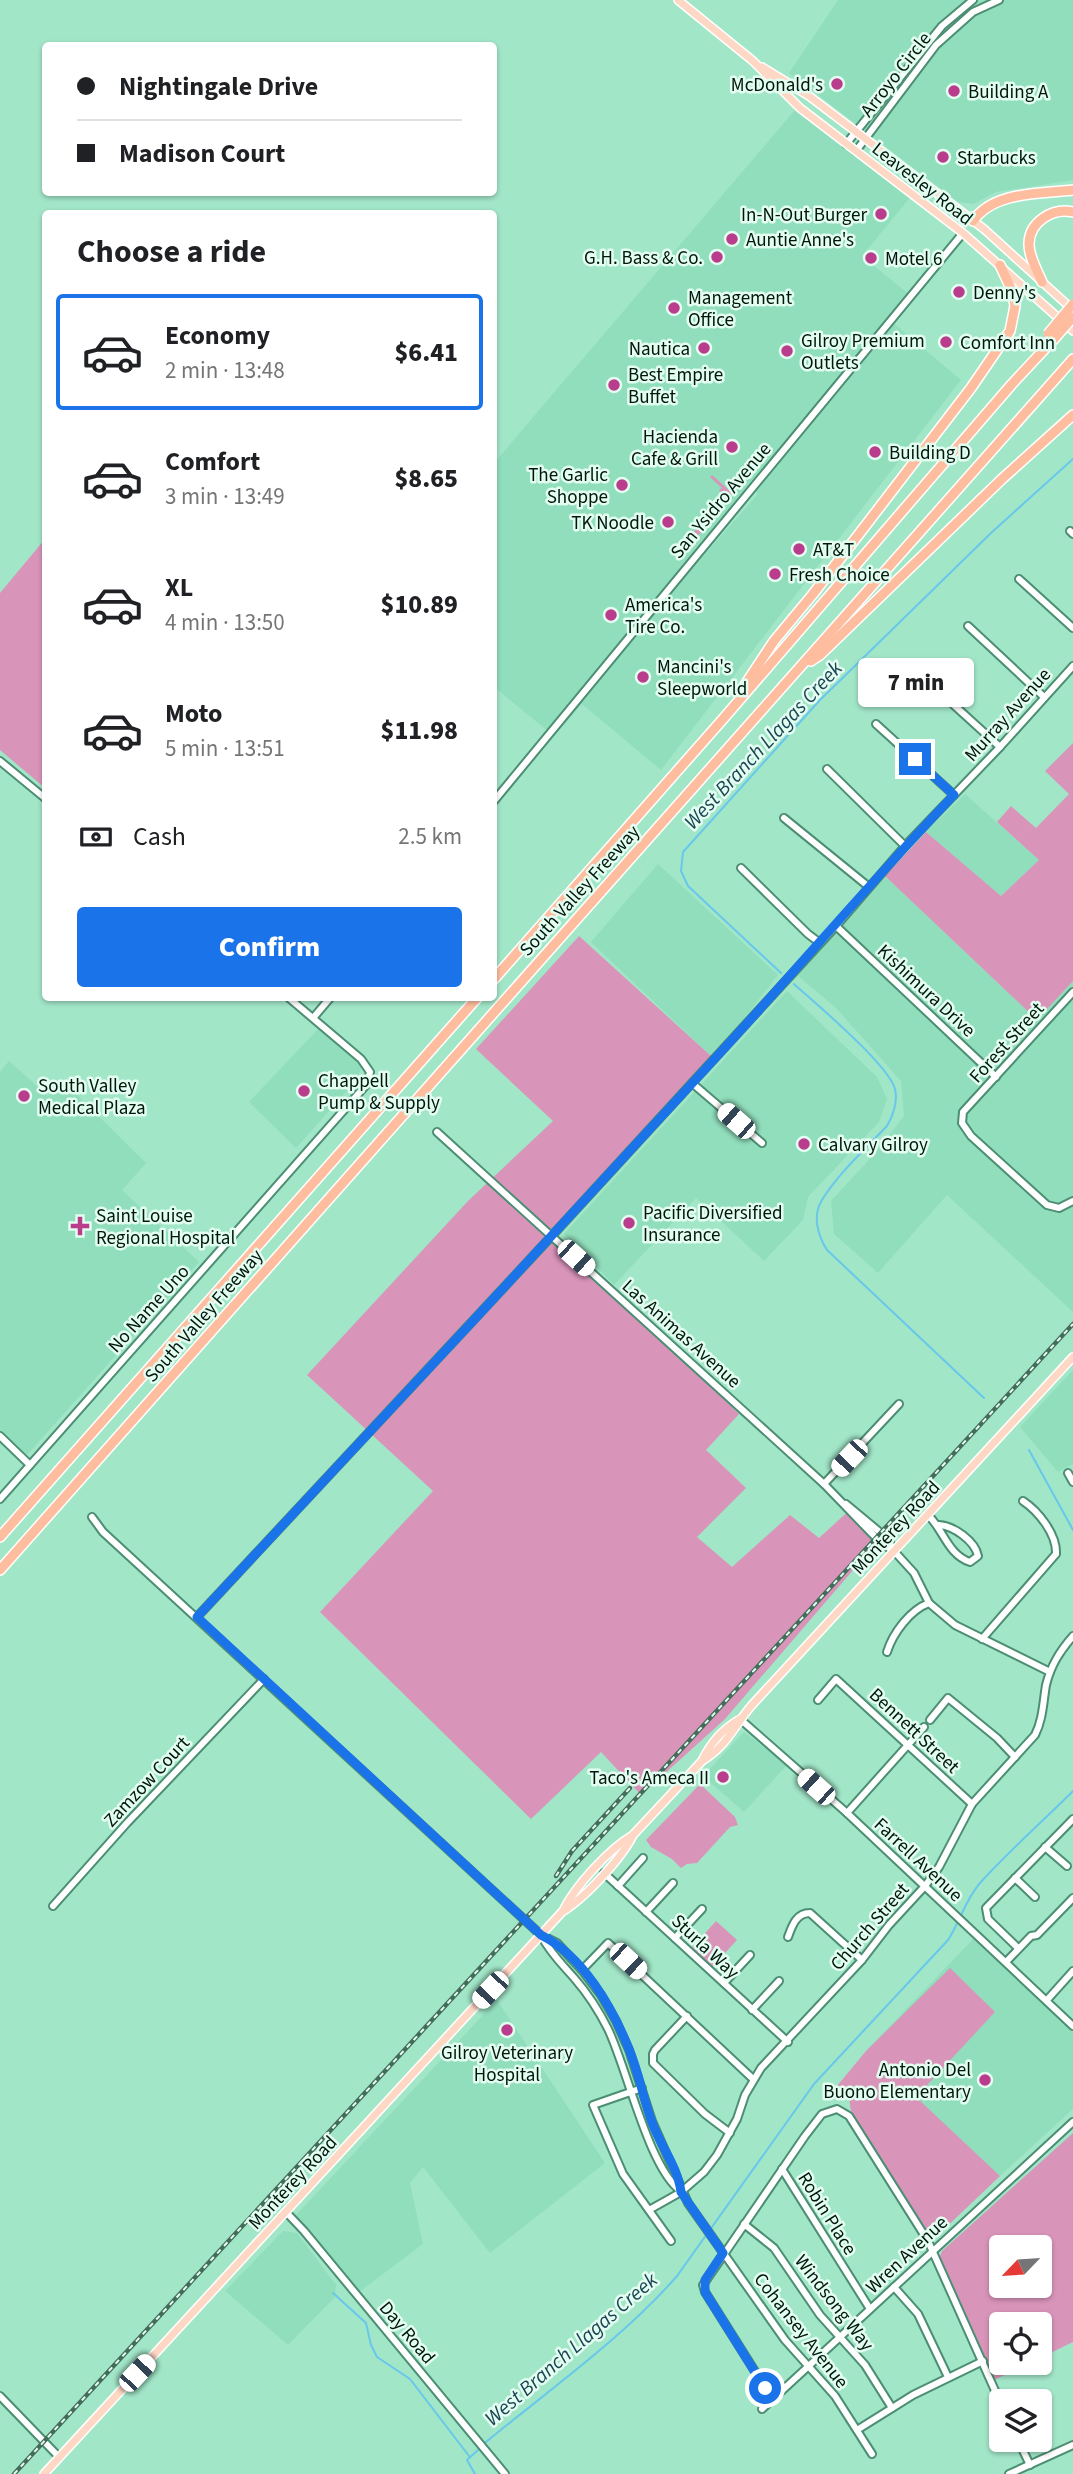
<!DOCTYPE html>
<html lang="en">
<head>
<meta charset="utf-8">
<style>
  :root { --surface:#fff; --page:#f2f2f2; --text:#202124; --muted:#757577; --line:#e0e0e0; --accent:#1a73e8 }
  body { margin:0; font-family:"Source Sans 3",sans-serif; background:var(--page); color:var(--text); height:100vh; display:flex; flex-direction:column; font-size:26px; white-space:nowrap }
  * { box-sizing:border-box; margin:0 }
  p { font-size:23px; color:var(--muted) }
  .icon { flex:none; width:38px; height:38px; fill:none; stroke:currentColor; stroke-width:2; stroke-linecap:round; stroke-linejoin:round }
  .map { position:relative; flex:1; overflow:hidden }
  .side { position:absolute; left:42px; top:210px; width:455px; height:791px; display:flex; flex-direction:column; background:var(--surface); border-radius:7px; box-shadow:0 2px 5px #0004 }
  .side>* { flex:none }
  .banner { position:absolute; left:42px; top:42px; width:455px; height:154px; border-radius:7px; box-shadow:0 2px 5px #0004; display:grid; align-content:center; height:154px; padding:0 35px; background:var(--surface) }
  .needle { width:46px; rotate:245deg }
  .tools { position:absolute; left:989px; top:2235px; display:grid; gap:14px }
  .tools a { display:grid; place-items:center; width:63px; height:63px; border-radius:7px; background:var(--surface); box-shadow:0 2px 5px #0004; font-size:35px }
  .end { position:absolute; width:32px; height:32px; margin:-16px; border:9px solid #1a73e8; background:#fff; box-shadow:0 0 0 4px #fff }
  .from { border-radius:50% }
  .bubble { position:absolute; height:49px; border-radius:7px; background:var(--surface); box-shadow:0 2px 5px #0004; font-size:23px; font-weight:800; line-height:49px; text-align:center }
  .car { position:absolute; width:21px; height:42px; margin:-21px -10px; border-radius:9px; box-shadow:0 0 5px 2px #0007; background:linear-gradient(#fff 24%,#345 0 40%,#fff 0 76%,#345 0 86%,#fff 0) }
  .banner b { display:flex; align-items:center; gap:24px; height:66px; font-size:26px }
  .banner b+b { border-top:2px solid var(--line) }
  .banner i { width:18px; height:18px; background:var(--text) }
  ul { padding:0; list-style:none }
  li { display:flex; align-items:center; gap:21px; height:116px; margin:0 14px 10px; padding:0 21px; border:4px solid transparent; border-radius:7px }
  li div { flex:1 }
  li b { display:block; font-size:26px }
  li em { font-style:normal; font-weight:800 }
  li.current { border-color:var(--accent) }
  li>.icon { width:63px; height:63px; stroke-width:1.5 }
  h2 { padding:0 35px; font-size:32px; line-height:84px }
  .pay { display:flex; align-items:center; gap:18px; height:77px; padding:0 35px; font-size:26px }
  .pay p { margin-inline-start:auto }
  .primary-button { display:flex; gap:14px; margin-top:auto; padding:14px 35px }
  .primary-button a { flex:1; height:80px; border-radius:7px; background:var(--accent); color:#fff; font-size:28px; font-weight:800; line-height:80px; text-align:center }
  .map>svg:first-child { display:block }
</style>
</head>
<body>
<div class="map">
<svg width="1073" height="2474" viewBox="0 0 1073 2474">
  <rect width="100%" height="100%" fill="#a2e6c8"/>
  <!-- built -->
  <g fill="#91debc" fill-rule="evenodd">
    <polygon points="838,0 1073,0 1073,180 996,192 973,204 958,202 789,73"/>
    <path d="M795 110 913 194 862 256 911 296 891 321 961 380 661 770 582 704 554 736 494 687V463ZM752 488 758 494 696 564 691 562Z"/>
    <polygon points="965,794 1039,860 1001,896 926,832"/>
    <polygon points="658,864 778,975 743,1020 710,1055 591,942"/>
    <polygon points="885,876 1037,1020 1073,981 1073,1312 947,1195 878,1273 834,1234 831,1201 877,1151 904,1116 901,1081 836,1008 797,975"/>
    <polygon points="787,991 877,1077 887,1099 879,1122 808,1197 803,1220 764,1261 696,1198 614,1285 564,1234"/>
    <polygon points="319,1028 362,1066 357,1080 296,1148 249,1102"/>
    <polygon points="9,1061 48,1096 64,1082 146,1163 122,1190 199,1262 27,1455 0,1430 0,1072"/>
    <polygon points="1073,1370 1073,1464 1058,1472 1020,1427"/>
    <polygon points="744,1732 787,1765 744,1812 703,1776"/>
    <polygon points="975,1937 1073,2033 1073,2109 1000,2176 866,2051"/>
    <polygon points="497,2000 605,2163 490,2253 423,2167 410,2183 423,2244 359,2292 296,2215"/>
    <polygon points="283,2231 297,2233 336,2285 335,2297 288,2345 225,2291"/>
  </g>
  <!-- green -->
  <g fill="#d994ba" fill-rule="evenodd">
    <polygon points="712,475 732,493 686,551 681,547 724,495 719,490 722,488 710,477"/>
    <polygon points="45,539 45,788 0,750 0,593"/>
    <polygon points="1073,743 1073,981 1037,1020 885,876 926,832 1001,896 1039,860 997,822 1011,806 1036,828 1069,794 1045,771"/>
    <polygon points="579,936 711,1056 616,1167 552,1232 739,1414 706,1450 746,1488 697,1537 732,1567 790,1515 819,1538 853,1507 884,1534 725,1719 641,1795 601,1752 531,1819 320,1612 433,1491 307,1375 468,1201 553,1121 476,1049"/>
    <polygon points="700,1784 735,1817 738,1825 730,1827 697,1863 687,1864 681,1868 672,1859 651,1847 646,1840"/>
    <polygon points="716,1921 737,1940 712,1967 692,1948"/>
    <polygon points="950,1968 995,2012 916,2097 1000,2176 938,2235 929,2236 851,2111 849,2098 844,2092 832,2092 866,2051"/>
    <path d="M1073 2133V2342L1040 2358V2324H1001V2362L1030 2363 994 2380 979 2346 936 2266 942 2251ZM1001 2247H1040V2286H1001Z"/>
  </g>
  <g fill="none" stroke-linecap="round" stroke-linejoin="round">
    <!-- stream -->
    <g stroke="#68c7eb" stroke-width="2">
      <polyline points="781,973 688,886 681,871 683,852 819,701 991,533 1073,459"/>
      <path d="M794 984C816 1004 888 1064 895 1089 898 1101 893 1116 887 1126 867 1147 837 1175 822 1200 812 1216 818 1236 827 1250L984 1398"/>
      <polyline points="1029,1450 1073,1530"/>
      <polyline points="333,2293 366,2323 371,2345 377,2357 410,2379 469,2456"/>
      <path d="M486 2442C549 2390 624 2337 677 2276L814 2084 948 1940C960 1922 965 1900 980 1883 1009 1851 1042 1822 1073 1791"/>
      <polyline points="475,2474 467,2460 478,2450"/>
    </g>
    <defs>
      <g id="minor">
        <polyline points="846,144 942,26 973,0"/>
        <polyline points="856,151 936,45 973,12 999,0"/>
        <polyline points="1070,531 1073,534"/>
        <polyline points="1019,579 1073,628"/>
        <polyline points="968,626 1044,697"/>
        <polyline points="922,676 1000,747"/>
        <polyline points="876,724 954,795"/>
        <polyline points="0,761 46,799"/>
        <polyline points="827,769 905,846"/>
        <polyline points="494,801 963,233"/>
        <polyline points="784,818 869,887"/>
        <polyline points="741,868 808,934 820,943"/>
        <polyline points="836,926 996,1077"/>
        <polyline points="1073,992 963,1112 962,1123 971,1136 1047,1205 1059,1208 1073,1201"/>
        <polyline points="314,1017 330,998"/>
        <polyline points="692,1083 762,1143"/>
        <polyline points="437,1132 824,1484 882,1544 894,1551"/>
        <polyline points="0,1436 30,1465"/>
        <polyline points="1068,1473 1073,1482"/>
        <polyline points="824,1484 899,1404"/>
        <polyline points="0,1499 367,1084 370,1072 361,1059 289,998"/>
        <polyline points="846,1504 888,1539 894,1551 914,1573 929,1603 955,1625 1050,1672"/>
        <path d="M928 1515C943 1529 948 1555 970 1562L978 1556C975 1541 954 1526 939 1525"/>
        <polyline points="92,1517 103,1532 541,1935 557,1943 582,1970 601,1995 616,2021 629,2050 652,2121 688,2203 785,2340 835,2396 872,2454"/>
        <polyline points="197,1617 548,1240 836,926 905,846 1000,747 1073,666"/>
        <path d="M982 1639 1056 1554C1057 1534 1038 1511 1023 1501"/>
        <path d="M887 1652C893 1633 910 1610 929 1603"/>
        <polyline points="818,1700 836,1679 972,1804"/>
        <polyline points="740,1719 847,1813 1073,2026"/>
        <polyline points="930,1720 948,1698 997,1738 1015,1757"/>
        <polyline points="847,1813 924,1727"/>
        <polyline points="1045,1847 1067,1866"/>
        <polyline points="604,1873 788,2042"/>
        <polyline points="1015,1878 1035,1897"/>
        <polyline points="618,1886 643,1858"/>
        <polyline points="53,1906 127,1823 264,1679"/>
        <polyline points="646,1912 673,1883"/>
        <path d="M542 1937C551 1954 563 1965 575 1979 588 1994 599 2011 608 2029 627 2068 649 2169 681 2191"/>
        <path d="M788 1937C792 1926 796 1913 810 1913L862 1960"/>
        <polyline points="675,1938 702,1909"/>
        <polyline points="1018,1948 988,1919 986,1908 1073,1819"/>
        <polyline points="1006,1962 1031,1936 1037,1935 1073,1898"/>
        <polyline points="582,1970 608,1943 753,2079"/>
        <polyline points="724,1983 750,1955"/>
        <polyline points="1047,2000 1073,1971"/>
        <polyline points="752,2010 779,1981"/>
        <polyline points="687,2016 655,2050 653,2054 653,2063 705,2114 730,2133"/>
        <polyline points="642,2088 593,2105 623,2174 671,2241"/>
        <polyline points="782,2169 870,2309"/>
        <path d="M649 2210 681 2192 704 2172 717 2155 737 2119 745 2095 761 2068 862 1960 889 1925 925 1886 939 1867 972 1804 1035 1735C1043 1719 1043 1703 1046 1685 1051 1665 1060 1651 1073 1636"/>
        <polyline points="286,2212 304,2231 505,2474"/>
        <polyline points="744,2224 774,2248 820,2315 865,2365 892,2408"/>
        <polyline points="894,2287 918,2314 948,2377"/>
        <polyline points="0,2396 59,2457"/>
        <polyline points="773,2400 705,2292 703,2285 805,2136 822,2114 837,2109 849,2116 928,2241 1001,2404"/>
        <polyline points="762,2409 1073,2122"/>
        <polyline points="857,2430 913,2395 983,2361"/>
        <polyline points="1018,2440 1030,2465"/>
        <polyline points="1009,2474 1073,2445"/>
      </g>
      <g id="major">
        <polyline points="678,0 753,61 800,108 963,233 1073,331"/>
        <polyline points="762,67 809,96 984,229 1072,309"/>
        <path d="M702 1761C711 1742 722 1730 740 1719"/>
        <path d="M563 1911C575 1886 609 1849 633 1835L702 1761C727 1746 734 1726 752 1705L1073 1357"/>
        <path d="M44 2474 562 1912C585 1898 622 1858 633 1835"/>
      </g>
      <g id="highway">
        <path d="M973 221C994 191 1040 194 1073 190"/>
        <path d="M1042 282C1037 270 1029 257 1029 244 1029 222 1053 207 1073 212"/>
        <polyline points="811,661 820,655 1002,479 1073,415"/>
        <polyline points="741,691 774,641 813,594 971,388 1010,331 1015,306 1013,293 1000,265"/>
        <polyline points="494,979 723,719 1012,384 1054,339"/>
        <polyline points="0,1537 477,998"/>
        <polyline points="0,1570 1073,359"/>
      </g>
    </defs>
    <!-- minor casing -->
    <use href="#minor" stroke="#4c8e73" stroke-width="10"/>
    <!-- major casing -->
    <use href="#major" stroke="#fff" stroke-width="10"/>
    <!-- highway casing -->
    <use href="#highway" stroke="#fff" stroke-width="12"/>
    <!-- minor -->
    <use href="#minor" stroke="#fff" stroke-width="6"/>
    <!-- major -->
    <use href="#major" stroke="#ffd7c5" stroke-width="7"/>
    <!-- highway -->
    <use href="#highway" stroke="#ffbd9f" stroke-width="9"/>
    <defs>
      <g id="rail">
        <polyline points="556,1876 572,1851 630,1788"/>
        <polyline points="14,2474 1073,1324"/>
      </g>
    </defs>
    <!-- rail casing -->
    <use href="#rail" stroke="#436d5a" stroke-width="4.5"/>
    <!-- rail -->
    <use href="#rail" stroke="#e3fdf1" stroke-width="2" stroke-dasharray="5" stroke-linecap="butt"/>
    <defs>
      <g id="highway-bridge">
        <polyline points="1048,334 1073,304"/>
        <polyline points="1054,339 1073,317"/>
      </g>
    </defs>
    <!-- highway-bridge casing -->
    <use href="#highway-bridge" stroke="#fff" stroke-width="12" stroke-linecap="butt"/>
    <!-- highway-bridge -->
    <use href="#highway-bridge" stroke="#ffbd9f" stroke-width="9"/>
  </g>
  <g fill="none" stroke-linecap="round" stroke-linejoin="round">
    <!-- route -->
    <path stroke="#1a73e8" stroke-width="9" d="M765 2388 705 2292V2280L723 2253 681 2192C678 2167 660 2145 652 2122 643 2098 639 2073 629 2049 612 2007 583 1956 541 1935L197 1617C372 1430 547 1242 720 1053 799 967 874 878 954 795L915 759"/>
  </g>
  <!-- markers -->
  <g fill="#ba3d8d" stroke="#e3fdf1" stroke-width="2.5">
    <circle cx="837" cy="84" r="7"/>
    <circle cx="954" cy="91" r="7"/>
    <circle cx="943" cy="157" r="7"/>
    <circle cx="881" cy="214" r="7"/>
    <circle cx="732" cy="239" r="7"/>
    <circle cx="717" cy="257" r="7"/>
    <circle cx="871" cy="258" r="7"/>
    <circle cx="959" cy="292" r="7"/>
    <circle cx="674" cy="308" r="7"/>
    <circle cx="946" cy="342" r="7"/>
    <circle cx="704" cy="348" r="7"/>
    <circle cx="787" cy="351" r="7"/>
    <circle cx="614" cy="385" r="7"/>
    <circle cx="732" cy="447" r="7"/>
    <circle cx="875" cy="452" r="7"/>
    <circle cx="622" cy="485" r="7"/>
    <circle cx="668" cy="522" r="7"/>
    <circle cx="799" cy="549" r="7"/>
    <circle cx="775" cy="574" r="7"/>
    <circle cx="611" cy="615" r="7"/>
    <circle cx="643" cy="677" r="7"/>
    <circle cx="304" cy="1091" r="7"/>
    <circle cx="24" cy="1096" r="7"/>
    <circle cx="804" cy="1144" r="7"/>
    <circle cx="629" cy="1223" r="7"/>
    <path d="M76.5 1215.5h7v7h7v7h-7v7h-7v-7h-7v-7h7z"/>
    <circle cx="723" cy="1777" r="7"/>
    <circle cx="507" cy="2030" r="7"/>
    <circle cx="985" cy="2080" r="7"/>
  </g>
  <g text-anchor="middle" stroke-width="5" stroke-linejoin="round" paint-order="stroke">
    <!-- street labels -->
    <g font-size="19" fill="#00170d" stroke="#e3fdf1">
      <text transform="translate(895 74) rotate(-52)" y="7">Arroyo Circle</text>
      <text transform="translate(923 183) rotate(38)" y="7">Leavesley Road</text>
      <text transform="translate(720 500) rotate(-50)" y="7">San Ysidro Avenue</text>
      <text transform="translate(1007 714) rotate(-48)" y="7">Murray Avenue</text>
      <text transform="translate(579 890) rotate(-48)" y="7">South Valley Freeway</text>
      <text transform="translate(927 990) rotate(43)" y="7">Kishimura Drive</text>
      <text transform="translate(1006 1042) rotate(-48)" y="7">Forest Street</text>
      <text transform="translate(148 1308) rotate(-48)" y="7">No Name Uno</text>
      <text transform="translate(203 1315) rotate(-49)" y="7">South Valley Freeway</text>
      <text transform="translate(682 1333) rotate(42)" y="7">Las Animas Avenue</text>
      <text transform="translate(895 1527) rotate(-47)" y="7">Monterey Road</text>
      <text transform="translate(915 1730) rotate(43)" y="7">Bennett Street</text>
      <text transform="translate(146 1781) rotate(-47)" y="7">Zamzow Court</text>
      <text transform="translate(919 1859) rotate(43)" y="7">Farrell Avenue</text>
      <text transform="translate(869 1926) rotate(-49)" y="7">Church Street</text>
      <text transform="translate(706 1946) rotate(43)" y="7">Sturla Way</text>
      <text transform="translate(292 2182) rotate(-47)" y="7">Monterey Road</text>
      <text transform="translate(828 2213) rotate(58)" y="7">Robin Place</text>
      <text transform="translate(906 2254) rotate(-43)" y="7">Wren Avenue</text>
      <text transform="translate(835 2302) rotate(52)" y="7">Windsong Way</text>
      <text transform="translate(802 2330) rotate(52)" y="7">Cohansey Avenue</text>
      <text transform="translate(408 2332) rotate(50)" y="7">Day Road</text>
    </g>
    <!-- poi labels -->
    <g font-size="19" fill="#00170d" stroke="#e3fdf1" text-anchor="start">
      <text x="823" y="91" text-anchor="end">McDonald's</text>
      <text x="968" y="98">Building A</text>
      <text x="957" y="164">Starbucks</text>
      <text x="867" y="221" text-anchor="end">In-N-Out Burger</text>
      <text x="746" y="246">Auntie Anne's</text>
      <text x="703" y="264" text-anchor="end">G.H. Bass &amp; Co.</text>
      <text x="885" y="265">Motel 6</text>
      <text x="973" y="299">Denny's</text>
      <text x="688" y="304">Management<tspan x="688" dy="22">Office</tspan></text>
      <text x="801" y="347">Gilroy Premium<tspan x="801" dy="22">Outlets</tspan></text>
      <text x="960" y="349">Comfort Inn</text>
      <text x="690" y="355" text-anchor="end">Nautica</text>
      <text x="628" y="381">Best Empire<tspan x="628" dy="22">Buffet</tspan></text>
      <text x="718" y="443" text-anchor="end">Hacienda<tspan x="718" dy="22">Cafe &amp; Grill</tspan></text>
      <text x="889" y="459">Building D</text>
      <text x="608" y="481" text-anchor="end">The Garlic<tspan x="608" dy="22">Shoppe</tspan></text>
      <text x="654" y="529" text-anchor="end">TK Noodle</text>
      <text x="813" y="556">AT&amp;T</text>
      <text x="789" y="581">Fresh Choice</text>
      <text x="625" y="611">America's<tspan x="625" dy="22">Tire Co.</tspan></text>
      <text x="657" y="673">Mancini's<tspan x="657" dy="22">Sleepworld</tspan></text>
      <text x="318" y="1087">Chappell<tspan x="318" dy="22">Pump &amp; Supply</tspan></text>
      <text x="38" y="1092">South Valley<tspan x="38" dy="22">Medical Plaza</tspan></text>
      <text x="818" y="1151">Calvary Gilroy</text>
      <text x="643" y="1219">Pacific Diversified<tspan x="643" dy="22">Insurance</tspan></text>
      <text x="96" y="1222">Saint Louise<tspan x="96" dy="22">Regional Hospital</tspan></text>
      <text x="709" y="1784" text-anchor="end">Taco's Ameca II</text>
      <text x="507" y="2059" text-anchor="middle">Gilroy Veterinary<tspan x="507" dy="22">Hospital</tspan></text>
      <text x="971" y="2076" text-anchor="end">Antonio Del<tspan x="971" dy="22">Buono Elementary</tspan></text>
    </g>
    <!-- water labels -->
    <g font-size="21" font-style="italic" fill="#1b4555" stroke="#e3fdf1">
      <text transform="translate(763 745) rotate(-47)" y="7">West Branch Llagas Creek</text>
      <text transform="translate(571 2349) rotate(-41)" y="7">West Branch Llagas Creek</text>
    </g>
  </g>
</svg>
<div class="tools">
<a><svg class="needle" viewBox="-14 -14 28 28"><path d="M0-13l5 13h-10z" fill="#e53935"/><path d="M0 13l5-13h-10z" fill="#757577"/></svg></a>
<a><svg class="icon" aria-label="locate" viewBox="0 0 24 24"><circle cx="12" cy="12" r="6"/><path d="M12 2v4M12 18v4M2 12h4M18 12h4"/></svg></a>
<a><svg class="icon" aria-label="layers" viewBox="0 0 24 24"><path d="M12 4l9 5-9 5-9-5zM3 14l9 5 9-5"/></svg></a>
</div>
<i class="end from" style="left:765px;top:2388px"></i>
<i class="end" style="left:915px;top:759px"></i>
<div class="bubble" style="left:858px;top:658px;width:116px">7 min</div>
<i class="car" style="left:736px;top:1121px;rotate:311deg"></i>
<i class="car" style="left:576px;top:1258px;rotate:132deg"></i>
<i class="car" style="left:849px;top:1458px;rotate:223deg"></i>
<i class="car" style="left:816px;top:1787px;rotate:312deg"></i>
<i class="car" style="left:628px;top:1961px;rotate:133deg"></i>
<i class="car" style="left:490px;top:1990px;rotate:223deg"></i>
<i class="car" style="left:137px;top:2373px;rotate:43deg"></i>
<div class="banner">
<b><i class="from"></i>Nightingale Drive</b>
<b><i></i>Madison Court</b>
</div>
<section class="side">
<h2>Choose a ride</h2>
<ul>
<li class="current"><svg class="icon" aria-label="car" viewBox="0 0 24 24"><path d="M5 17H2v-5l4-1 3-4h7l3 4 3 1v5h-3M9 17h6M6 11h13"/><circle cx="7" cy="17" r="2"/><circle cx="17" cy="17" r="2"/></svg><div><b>Economy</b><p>2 min · 13:48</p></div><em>$6.41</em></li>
<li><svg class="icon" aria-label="car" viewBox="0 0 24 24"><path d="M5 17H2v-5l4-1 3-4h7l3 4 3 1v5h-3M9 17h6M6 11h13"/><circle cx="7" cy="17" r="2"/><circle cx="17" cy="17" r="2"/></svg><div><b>Comfort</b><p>3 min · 13:49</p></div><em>$8.65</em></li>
<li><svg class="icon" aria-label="car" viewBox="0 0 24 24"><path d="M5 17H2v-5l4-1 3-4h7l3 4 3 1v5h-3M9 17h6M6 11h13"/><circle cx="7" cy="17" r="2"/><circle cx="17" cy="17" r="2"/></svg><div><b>XL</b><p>4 min · 13:50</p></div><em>$10.89</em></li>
<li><svg class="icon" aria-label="car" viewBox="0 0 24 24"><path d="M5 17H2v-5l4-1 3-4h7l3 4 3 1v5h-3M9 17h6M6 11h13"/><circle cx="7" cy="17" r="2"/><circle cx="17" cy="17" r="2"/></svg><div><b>Moto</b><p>5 min · 13:51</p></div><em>$11.98</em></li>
</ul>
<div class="pay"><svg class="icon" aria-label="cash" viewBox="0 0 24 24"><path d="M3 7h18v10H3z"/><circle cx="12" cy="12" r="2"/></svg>Cash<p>2.5 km</p></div>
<div class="primary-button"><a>Confirm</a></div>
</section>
</div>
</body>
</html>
